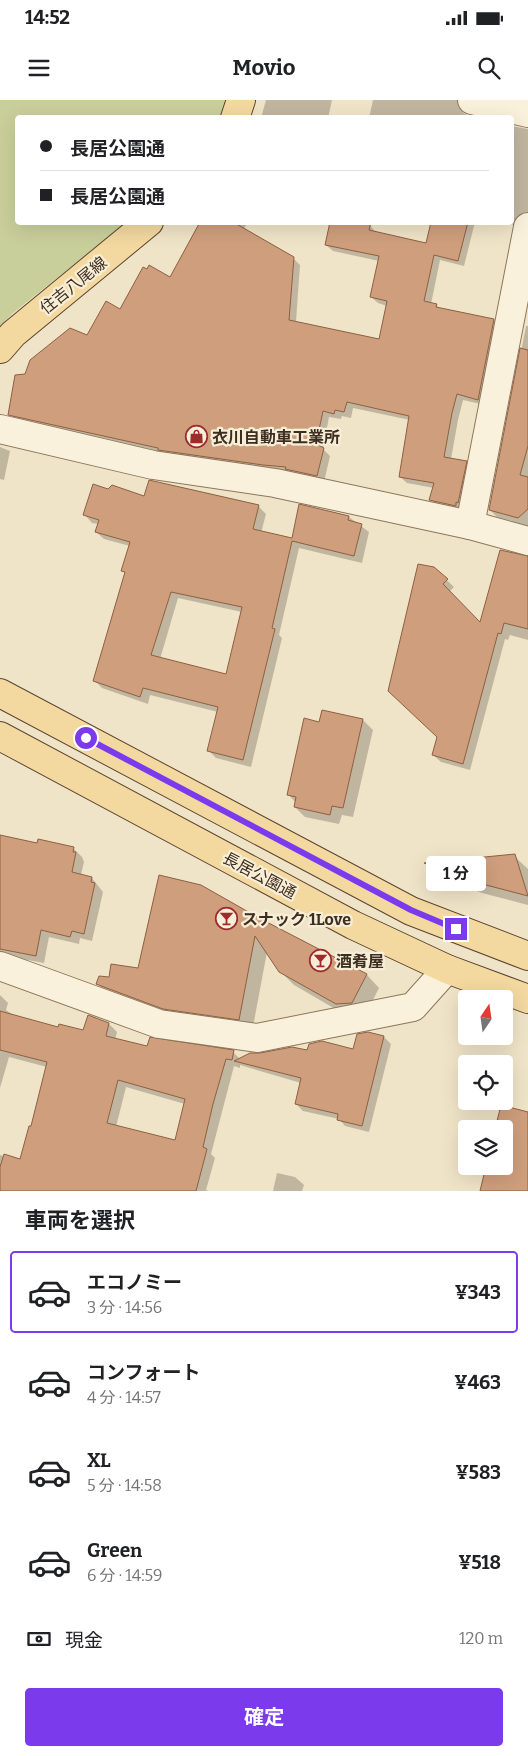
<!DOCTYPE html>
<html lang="ja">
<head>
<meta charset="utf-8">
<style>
  :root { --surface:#fff; --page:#f6f6f6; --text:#202124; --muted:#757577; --line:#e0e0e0; --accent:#7c3aed }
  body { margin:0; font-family:Bitter,"Noto Sans JP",serif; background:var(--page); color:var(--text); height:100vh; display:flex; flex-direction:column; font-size:19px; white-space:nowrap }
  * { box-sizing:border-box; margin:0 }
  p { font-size:16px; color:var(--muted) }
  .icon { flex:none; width:28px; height:28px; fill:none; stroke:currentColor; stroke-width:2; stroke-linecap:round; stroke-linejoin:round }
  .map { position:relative; height:1091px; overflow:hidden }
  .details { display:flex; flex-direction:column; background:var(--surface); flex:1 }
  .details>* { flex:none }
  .top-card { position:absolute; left:15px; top:15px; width:499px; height:110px; border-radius:5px; box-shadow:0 5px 20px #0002; display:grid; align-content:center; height:110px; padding:0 25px; background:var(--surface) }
  .needle { width:32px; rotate:13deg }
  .fabs { position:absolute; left:458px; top:890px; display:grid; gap:10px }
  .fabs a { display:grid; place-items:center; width:55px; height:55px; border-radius:5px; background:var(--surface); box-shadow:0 5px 20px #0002; font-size:25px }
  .end { position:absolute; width:22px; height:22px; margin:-11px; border:6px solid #7c3aed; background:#fff; box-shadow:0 0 0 2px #fff }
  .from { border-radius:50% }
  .bubble { position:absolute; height:35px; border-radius:5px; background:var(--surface); box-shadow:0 5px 20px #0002; font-size:16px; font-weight:700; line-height:35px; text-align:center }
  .top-card b { display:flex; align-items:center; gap:18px; height:48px; font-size:19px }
  .top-card b+b { border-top:1px solid var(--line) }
  .top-card i { width:12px; height:12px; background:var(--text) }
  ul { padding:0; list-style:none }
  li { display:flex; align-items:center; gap:15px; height:82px; margin:0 10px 8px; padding:0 15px; border:2px solid transparent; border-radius:5px }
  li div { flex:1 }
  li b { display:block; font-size:19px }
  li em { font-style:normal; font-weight:700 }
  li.active { border-color:var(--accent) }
  li>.icon { width:45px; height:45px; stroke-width:1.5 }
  h2 { padding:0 25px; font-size:22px; line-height:60px }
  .pay { display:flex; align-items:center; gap:12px; height:55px; padding:0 25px; font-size:19px }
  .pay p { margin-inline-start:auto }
  .cta { display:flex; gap:10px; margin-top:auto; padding:10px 25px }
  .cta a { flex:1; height:58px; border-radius:5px; background:var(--accent); color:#fff; font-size:20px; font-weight:700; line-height:58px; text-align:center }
  .status { display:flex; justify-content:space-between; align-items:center; height:35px; padding:0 25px; background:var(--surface); direction:ltr }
  .status svg { height:14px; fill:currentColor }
  header { display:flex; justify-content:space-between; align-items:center; height:65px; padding:0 25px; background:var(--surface); font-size:22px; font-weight:700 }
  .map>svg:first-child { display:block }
</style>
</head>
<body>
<div class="status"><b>14:52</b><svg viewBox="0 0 49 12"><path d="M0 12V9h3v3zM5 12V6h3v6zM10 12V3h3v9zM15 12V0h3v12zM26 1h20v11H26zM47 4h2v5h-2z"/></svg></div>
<header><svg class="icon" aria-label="menu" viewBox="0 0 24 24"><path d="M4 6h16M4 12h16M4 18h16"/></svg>Movio<svg class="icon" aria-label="search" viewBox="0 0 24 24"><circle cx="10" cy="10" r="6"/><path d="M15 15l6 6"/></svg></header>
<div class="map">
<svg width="528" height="1091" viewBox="0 0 528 1091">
  <rect width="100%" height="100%" fill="#f0e4c8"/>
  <!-- green -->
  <polygon fill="#c9cf9b" points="0,0 228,0 223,17 18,18 18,122 126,123 13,213 0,226"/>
  <!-- shadow -->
  <g fill="#0003" fill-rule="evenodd">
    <polygon points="266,0 332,0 328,18 261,18"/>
    <polygon points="373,0 465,0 463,13 473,18 369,18"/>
    <polygon points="511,26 528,29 528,120 521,127 504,122 511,122"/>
    <polygon points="201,122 248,122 243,130 293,158 300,165 296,222 380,241 387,206 378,203 371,197 379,161 333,151 326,145 370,125 376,133 427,144 433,122 475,122 464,166 440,160 431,204 436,205 441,210 494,220 500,226 485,305 463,300 458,320 451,359 466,362 472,368 462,412 437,406 431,400 434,388 407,383 400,377 410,320 353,308 351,318 342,316 341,319 329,317 323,349 330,356 324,382 165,356 16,321 10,314 26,275 88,237 120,210 171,179"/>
    <polygon points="526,226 528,226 528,430 518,427 512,421 497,417 490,410"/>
    <polygon points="0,347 10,351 4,380 0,379"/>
    <path d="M109 390 144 398 258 406 266 414 261 433 293 439 349 417 369 432 362 463 299 448 279 535 282 538 251 667 216 658 209 651 218 612 150 595 148 604 102 588 94 580 126 474 123 470 130 446 104 439 96 432 98 424 92 423 85 415ZM178 498 242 512 227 576 160 559Z"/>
    <polygon points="528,457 528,540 510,535 508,540 505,539 470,670 441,662 433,655 439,637 434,468 454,487 449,492 480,524"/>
    <polygon points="363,620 373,630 353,717 342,715 339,724 305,717 295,707 296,703 288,694"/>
    <polygon points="0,736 38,745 74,749 82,757 84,762 81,775 92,778 103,792 92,841 80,838 79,844 49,837 44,863 6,856 0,861"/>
    <polygon points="514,756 528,769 528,805 482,793 440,777 427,764"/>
    <polygon points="258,819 367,875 379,888 365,916 349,917 294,885 280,871 267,852 252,932 177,921 110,897 98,884 139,869"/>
    <path d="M0 895 8 903 6 910 16 917 59 929 84 931 109 924 117 932 115 940 148 948 233 952 240 959 308 952 354 951 368 933 384 937 391 944 369 1032 345 1026 339 1019 303 1011 296 1004 301 983 240 965V968L234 966 211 1054 215 1058 206 1090 209 1091H0V1055L21 1061 32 1028 47 967 9 957 0 988ZM126 987 185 1004 176 1042 116 1027Z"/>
    <polygon points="277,1073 295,1077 304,1085 302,1091 273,1091"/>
  </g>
  <!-- building -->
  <g fill="#cf9f7d" stroke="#8d5f41" fill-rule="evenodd">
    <polygon points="200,122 233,122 294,157 289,220 379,239 387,201 370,197 379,156 325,145 330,122 371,122 369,130 426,143 431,122 468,122 458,161 434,155 424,201 437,204 436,207 494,219 478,300 457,294 452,313 444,357 467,361 458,403 456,402 456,406 429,400 434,383 399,377 409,316 347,302 344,312 335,310 334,314 323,311 316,344 324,348 317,376 285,369 286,367 263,365 158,350 158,348 8,315 15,275 25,274 30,260 70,228 87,235 106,201 120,209 143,167 147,169 149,165 170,177"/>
    <polygon points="520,248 528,250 528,346 520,375 528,377 528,409 518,418 489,410"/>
    <path d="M149 380 259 405 253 429 292 438 299 404 349 416 348 420 362 424 354 456 292 441 272 528 275 529 243 660 207 651 218 607 143 588 140 597 93 581 125 472 121 471 130 442 95 432 99 420 83 415 93 384 108 389 112 385 144 396ZM171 492 242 507 226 574 151 555Z"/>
    <polygon points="500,450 528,456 528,529 504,523 501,534 498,533 463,664 432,655 437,637 388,591 418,464 434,467 448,479 443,484 480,522"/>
    <polygon points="322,610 363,619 343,708 332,706 330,715 294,707 296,697 287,695 304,618 319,622"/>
    <polygon points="0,735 37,743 38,739 74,747 73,752 76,752 72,772 92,777 91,782 95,783 84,834 72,831 70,837 41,830 36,856 0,849"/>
    <polygon points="515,754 528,796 467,780 424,763"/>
    <polygon points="159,775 201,785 259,818 367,874 352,903 336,904 279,872 255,836 239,920 163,909 96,884 99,876 109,877 111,864 138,868"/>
    <path d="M0 911 58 927 59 924 83 930 88 915 109 923 106 936 147 946 150 937 234 950 232 960 226 959 213 1004 203 1047 207 1049 196 1091H0V1067L4 1054 20 1059 29 1026H31L47 962 0 950ZM118 980 185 999 175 1040 107 1023Z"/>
    <polygon points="368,932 384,936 362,1026 337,1020 338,1014 295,1004 301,978 234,961 250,953 260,953 292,947 307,950 309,944 322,941 353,949 357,934"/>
    <polygon points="501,1005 528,1012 528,1091 480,1091 486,1066 504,1066 504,1029 495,1029"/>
  </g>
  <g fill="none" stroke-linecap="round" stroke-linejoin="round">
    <defs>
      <g id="minor">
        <polyline points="472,0 528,13"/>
        <polyline points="0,329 153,365 275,383 470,425 528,441"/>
        <polyline points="470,425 528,127"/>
        <polyline points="0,866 159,924 257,938 413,907 447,869"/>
      </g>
      <g id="major">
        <polyline points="235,18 241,0"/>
        <polyline points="0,249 13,234 149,122"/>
        <polyline points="0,593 411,811 528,856"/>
        <polyline points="0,636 353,825 447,869 528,899"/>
      </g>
    </defs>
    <!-- minor casing -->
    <use href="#minor" stroke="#8d765c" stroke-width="30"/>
    <!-- major casing -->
    <use href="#major" stroke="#5b4430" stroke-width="30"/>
    <!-- minor -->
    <use href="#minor" stroke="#faf1dc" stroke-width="28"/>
    <!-- major -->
    <use href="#major" stroke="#f3d9a0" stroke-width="28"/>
  </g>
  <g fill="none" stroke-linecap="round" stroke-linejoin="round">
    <!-- route -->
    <polyline stroke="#7c3aed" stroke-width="6" points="86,638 411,810 456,829"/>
  </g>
  <!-- icons -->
  <defs>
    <symbol id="shop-ring" viewBox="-11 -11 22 22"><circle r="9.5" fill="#f7eed8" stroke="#9e2a2b" stroke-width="1.5"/><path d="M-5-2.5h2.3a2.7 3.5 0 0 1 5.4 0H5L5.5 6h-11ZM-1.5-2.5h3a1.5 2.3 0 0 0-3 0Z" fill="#9e2a2b"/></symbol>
    <symbol id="bar-ring" viewBox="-11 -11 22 22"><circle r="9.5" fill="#f7eed8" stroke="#9e2a2b" stroke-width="1.5"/><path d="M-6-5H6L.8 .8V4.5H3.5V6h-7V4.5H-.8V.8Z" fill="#9e2a2b"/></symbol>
  </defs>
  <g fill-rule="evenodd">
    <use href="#shop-ring" x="184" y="324" width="25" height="25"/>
    <use href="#bar-ring" x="214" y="806" width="25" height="25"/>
    <use href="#bar-ring" x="308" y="848" width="25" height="25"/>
  </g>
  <g text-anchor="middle" stroke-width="4.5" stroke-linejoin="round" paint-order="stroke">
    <!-- street labels -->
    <g font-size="16" fill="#3d2e20" stroke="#f7eed8">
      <text transform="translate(73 185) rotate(-39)" y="6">住吉八尾線</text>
      <text transform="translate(260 775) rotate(28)" y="6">長居公園通</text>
    </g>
    <!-- poi labels -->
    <g font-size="16" font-weight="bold" fill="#3d2e20" stroke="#f7eed8" text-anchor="start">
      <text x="212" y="343">衣川自動車工業所</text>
      <text x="242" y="825">スナック 1Love</text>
      <text x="336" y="867">酒肴屋</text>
    </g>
  </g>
</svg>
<div class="fabs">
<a><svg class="needle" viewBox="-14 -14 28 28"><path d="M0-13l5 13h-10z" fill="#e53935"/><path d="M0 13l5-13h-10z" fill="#757577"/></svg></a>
<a><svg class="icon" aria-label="locate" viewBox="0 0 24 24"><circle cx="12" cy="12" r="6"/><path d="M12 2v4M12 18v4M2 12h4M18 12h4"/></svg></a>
<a><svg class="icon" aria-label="layers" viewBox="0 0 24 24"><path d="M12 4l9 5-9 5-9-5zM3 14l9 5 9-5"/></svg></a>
</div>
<i class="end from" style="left:86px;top:638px"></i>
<i class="end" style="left:456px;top:829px"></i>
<div class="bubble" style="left:426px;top:756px;width:60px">1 分</div>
<div class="top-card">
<b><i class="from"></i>長居公園通</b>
<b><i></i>長居公園通</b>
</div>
</div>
<section class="details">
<h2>車両を選択</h2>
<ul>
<li class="active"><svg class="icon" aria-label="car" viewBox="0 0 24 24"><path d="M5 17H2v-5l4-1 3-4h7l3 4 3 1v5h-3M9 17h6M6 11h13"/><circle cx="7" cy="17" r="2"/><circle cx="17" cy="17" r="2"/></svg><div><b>エコノミー</b><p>3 分 · 14:56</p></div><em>¥343</em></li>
<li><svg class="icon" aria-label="car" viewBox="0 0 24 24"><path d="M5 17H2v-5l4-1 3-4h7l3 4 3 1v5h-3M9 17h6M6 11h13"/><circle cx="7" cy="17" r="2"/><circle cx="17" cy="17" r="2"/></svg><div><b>コンフォート</b><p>4 分 · 14:57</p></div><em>¥463</em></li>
<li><svg class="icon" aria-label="car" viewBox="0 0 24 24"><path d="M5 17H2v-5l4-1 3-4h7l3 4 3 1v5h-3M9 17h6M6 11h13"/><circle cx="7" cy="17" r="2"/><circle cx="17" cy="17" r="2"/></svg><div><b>XL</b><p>5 分 · 14:58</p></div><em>¥583</em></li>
<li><svg class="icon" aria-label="car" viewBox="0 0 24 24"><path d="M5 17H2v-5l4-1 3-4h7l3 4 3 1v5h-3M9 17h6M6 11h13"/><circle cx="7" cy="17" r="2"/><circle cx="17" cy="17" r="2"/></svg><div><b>Green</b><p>6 分 · 14:59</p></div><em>¥518</em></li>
</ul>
<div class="pay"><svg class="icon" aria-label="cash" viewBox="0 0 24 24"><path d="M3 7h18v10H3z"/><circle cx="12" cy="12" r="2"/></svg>現金<p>120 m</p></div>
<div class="cta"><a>確定</a></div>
</section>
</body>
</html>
